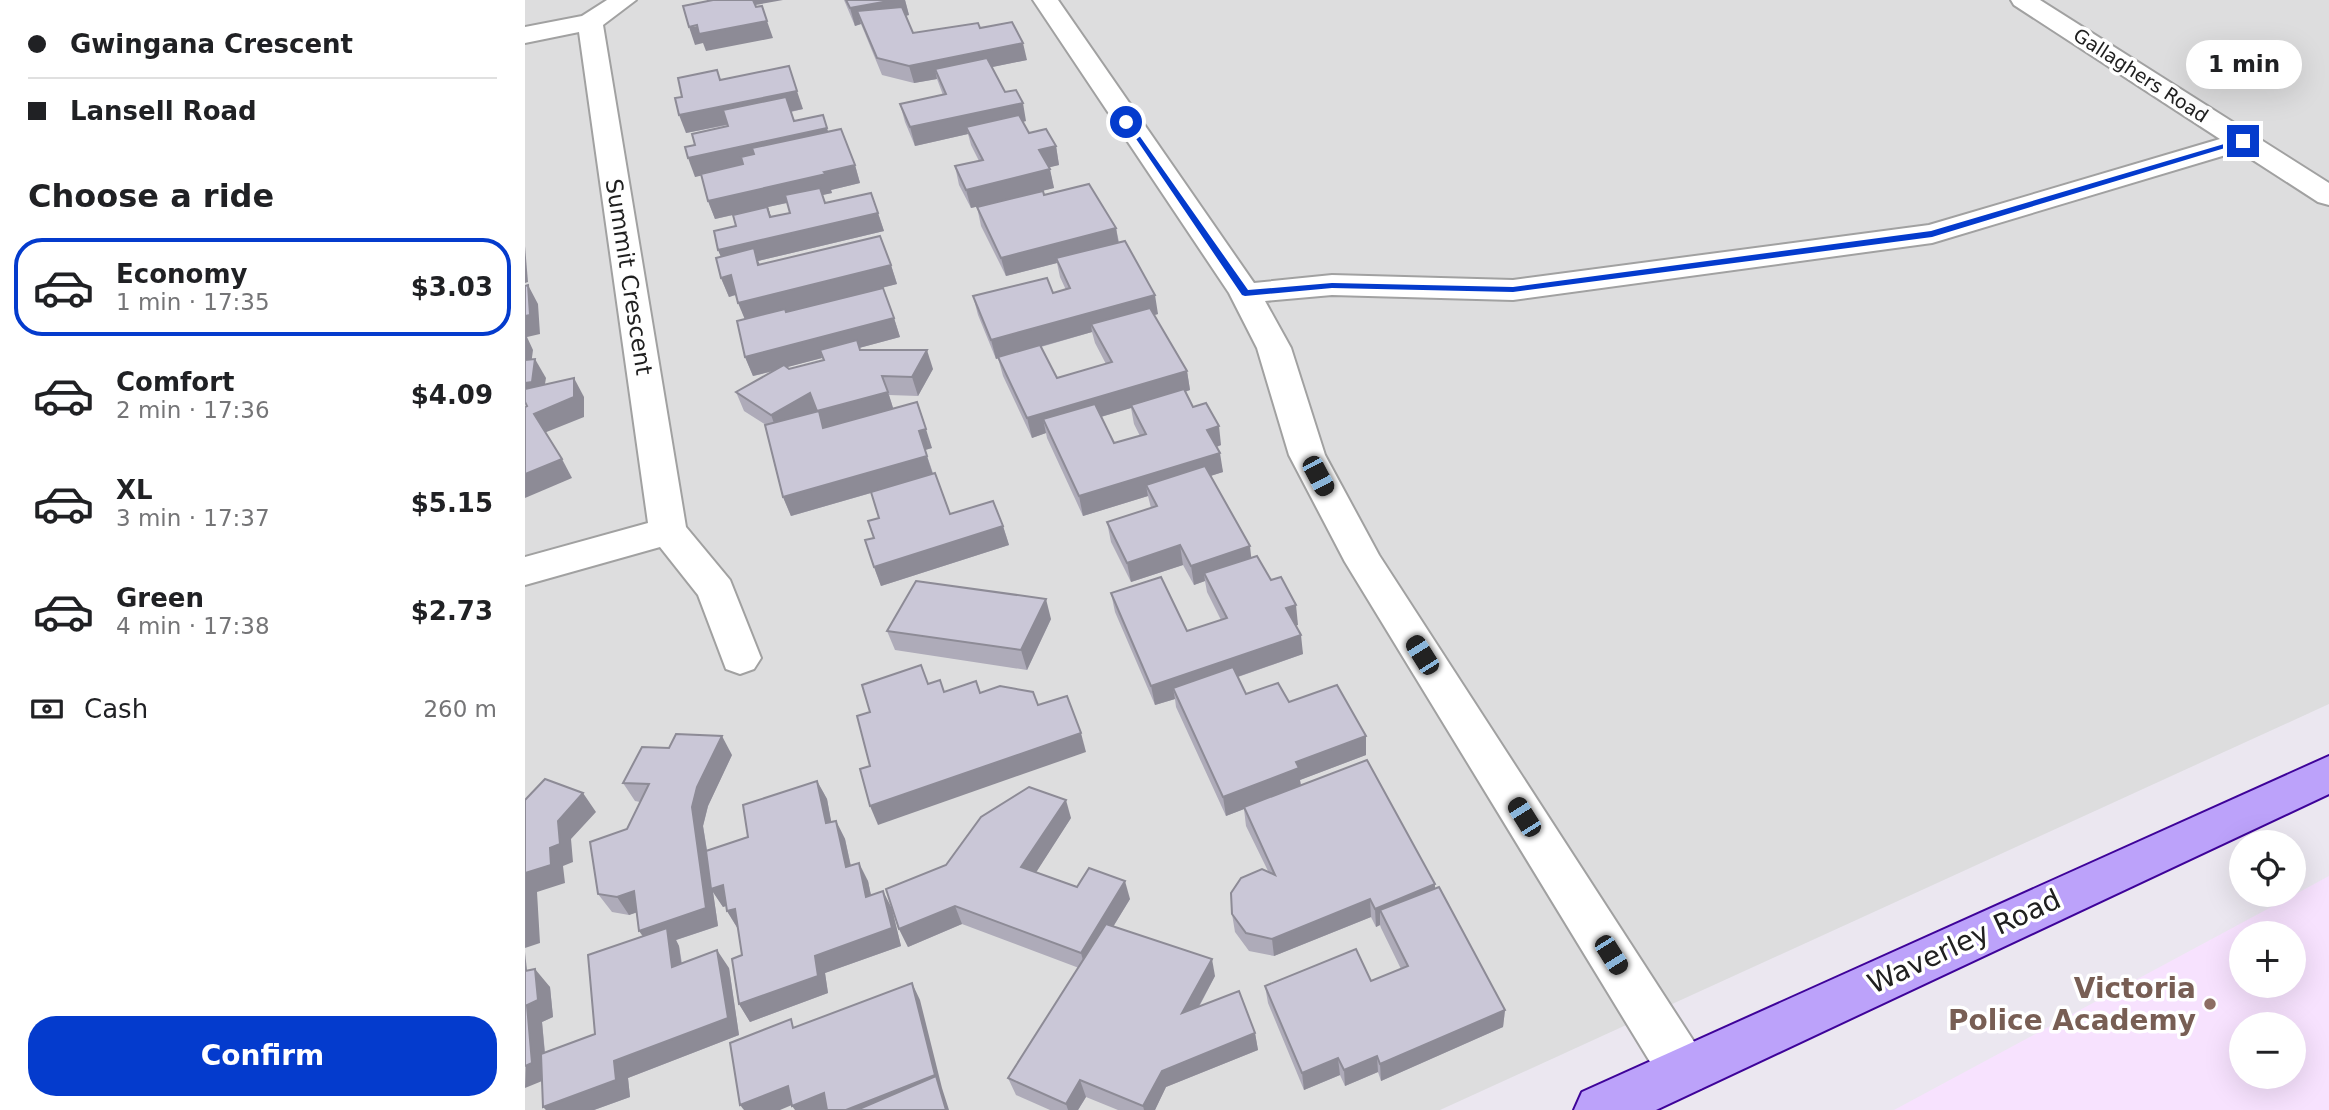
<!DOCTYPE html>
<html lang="en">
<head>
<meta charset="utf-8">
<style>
  :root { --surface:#fff; --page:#f2f2f2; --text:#202124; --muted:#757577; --line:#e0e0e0; --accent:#043bcd }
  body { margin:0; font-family:"DejaVu Sans",sans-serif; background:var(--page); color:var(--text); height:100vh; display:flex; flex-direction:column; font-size:26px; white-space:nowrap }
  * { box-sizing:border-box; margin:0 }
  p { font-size:23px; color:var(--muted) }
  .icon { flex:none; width:38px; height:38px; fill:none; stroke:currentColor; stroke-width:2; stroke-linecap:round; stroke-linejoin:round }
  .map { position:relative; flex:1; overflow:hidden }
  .panel { display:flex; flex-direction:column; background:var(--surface); width:525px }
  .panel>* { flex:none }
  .top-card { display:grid; align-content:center; height:154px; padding:0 28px; background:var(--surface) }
  .buttons { position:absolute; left:1704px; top:830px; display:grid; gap:14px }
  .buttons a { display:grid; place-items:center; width:77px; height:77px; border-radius:50%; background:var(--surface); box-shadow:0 7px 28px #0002; font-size:35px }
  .end { position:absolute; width:32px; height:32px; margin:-16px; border:9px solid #043bcd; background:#fff; box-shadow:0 0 0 4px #fff }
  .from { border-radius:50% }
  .bubble { position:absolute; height:49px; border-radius:24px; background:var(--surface); box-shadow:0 7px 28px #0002; font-size:23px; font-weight:700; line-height:49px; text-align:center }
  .car { position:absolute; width:21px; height:42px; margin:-21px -10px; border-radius:9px; box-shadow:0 0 5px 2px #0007; background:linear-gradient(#222 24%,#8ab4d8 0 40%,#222 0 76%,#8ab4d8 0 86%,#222 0) }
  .top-card b { display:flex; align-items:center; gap:24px; height:66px; font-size:26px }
  .top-card b+b { border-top:2px solid var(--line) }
  .top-card i { width:18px; height:18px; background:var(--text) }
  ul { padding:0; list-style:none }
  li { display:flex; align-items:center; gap:21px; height:98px; margin:0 14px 10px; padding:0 14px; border:4px solid transparent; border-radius:28px }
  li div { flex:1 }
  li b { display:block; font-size:26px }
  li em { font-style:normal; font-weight:700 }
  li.current { border-color:var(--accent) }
  li>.icon { width:63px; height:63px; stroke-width:1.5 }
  h2 { padding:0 28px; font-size:32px; line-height:84px }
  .pay { display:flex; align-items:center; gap:18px; height:77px; padding:0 28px; font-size:26px }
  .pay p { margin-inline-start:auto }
  .primary-button { display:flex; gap:14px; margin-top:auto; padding:14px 28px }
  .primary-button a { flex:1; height:80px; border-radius:28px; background:var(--accent); color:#fff; font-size:28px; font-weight:700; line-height:80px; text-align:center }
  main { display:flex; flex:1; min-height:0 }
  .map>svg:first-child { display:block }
</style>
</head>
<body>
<main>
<section class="panel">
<div class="top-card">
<b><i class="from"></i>Gwingana Crescent</b>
<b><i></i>Lansell Road</b>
</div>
<h2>Choose a ride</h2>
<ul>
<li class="current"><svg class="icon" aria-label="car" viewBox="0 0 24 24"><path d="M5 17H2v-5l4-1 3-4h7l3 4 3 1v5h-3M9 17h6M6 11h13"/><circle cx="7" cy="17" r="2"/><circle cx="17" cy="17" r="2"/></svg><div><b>Economy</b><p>1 min · 17:35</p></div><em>$3.03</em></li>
<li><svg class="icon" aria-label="car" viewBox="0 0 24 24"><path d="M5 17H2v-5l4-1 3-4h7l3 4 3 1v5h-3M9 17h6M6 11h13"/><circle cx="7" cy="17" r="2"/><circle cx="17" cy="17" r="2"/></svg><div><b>Comfort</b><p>2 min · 17:36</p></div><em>$4.09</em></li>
<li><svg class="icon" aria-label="car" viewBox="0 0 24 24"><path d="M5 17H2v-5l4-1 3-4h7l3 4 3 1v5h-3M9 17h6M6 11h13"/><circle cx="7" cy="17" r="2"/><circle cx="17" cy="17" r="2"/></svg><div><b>XL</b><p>3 min · 17:37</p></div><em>$5.15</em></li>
<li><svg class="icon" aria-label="car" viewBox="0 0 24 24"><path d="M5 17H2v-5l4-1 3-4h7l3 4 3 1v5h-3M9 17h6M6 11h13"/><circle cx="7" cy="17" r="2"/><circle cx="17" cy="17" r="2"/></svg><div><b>Green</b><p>4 min · 17:38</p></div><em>$2.73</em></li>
</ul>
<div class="pay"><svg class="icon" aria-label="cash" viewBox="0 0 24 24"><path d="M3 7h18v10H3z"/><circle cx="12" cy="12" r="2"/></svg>Cash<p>260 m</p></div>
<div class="primary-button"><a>Confirm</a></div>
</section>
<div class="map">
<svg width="1804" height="1110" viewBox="0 0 1804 1110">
  <rect width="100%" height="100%" fill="#ebe7f0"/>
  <!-- residential -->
  <polygon fill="#ddddde" points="0,0 1804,0 1804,704 915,1110 0,1110"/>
  <!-- education -->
  <path fill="#f7e2fe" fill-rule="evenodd" d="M1804 876V1110H1369ZM1717 933H1769V985H1717ZM1717 1024H1769V1076H1717Z"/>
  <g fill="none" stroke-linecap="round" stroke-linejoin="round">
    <defs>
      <g id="minor">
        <polygon points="82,0 111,0 78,25 161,527 205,580 236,658 229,669 215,674 201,669 173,595 135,547 0,585 0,557 123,523 54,32 0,43 0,27 57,16"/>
        <polygon points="508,0 533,0 729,283 807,275 988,280 1404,225 1695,139 1489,5 1486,0 1515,0 1804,183 1804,205 1793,202 1714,151 1407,243 988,300 807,295 740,301 766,348 800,455 854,555 1177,1054 1185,1071 1177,1088 1159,1095 1141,1088 820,562 764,455 732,348 704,293"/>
      </g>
      <polygon id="major" points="1804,756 1804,794 1131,1110 1049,1110 1057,1092"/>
    </defs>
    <!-- minor casing -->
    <use href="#minor" stroke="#a1a1a1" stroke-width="4"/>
    <!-- major casing -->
    <use href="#major" stroke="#3e0399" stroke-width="4"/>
    <!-- minor -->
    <use href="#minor" fill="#fff" fill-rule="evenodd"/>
    <!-- major -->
    <use href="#major" fill="#bca2fa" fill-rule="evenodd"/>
  </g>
  <!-- wall -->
  <g fill="#aeabb9" fill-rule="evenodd">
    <polygon points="319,0 380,0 384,15 381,16 388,33 455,28 502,60 467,67 480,92 501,121 498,122 504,133 531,146 534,165 524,167 529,188 446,208 434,185 430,166 454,161 446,145 443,134 390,146 380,122 375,104 418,95 412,79 389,83 357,75 336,24 330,26"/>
    <path d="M196 80 278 109 266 112 269 121 304 132 330 165 335 183 306 190 307 193 297 195 300 203 353 213 359 231 233 261 235 265H366L372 284 261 312 369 318 375 337 334 348 335 350 408 369 393 396 364 395 368 408 407 448 400 450 408 473 425 514 478 526 484 545 356 586 349 567V538L354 518 346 493 266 516 258 497 241 425 219 411 211 392 249 371 228 376 220 357V319L211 295 204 297 196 278V256L193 250 211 226 208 215 190 219 183 201 176 175 170 177V145L203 126V125L161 133 157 97ZM262 203 265 213 246 217 243 207ZM297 358 298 360 264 369 262 367Z"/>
    <path d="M519 195 591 228 594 242 633 314 629 315 662 371 665 390 660 392 668 407 696 445 692 447 698 472 685 476 726 558 746 580 773 625H771L778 654 713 677 721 694 764 702 841 736V755L775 780 776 785 910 888 980 1010 978 1027 856 1081 853 1072 820 1086 815 1075 779 1090 743 1003 740 986 846 981 876 969 856 928 855 925 851 927 846 917 749 956 724 951 710 932 707 914 743 871 721 826 719 809 701 816 651 707 650 699 630 705 590 612 586 593 662 631 696 620 682 592 680 581 669 585 658 565 606 582 586 542 582 522 626 508 623 496 558 516 522 438 521 433 507 438 478 376 473 358 471 359 453 315 448 296 528 293 541 290 535 277 532 263 481 276 456 226 452 207ZM567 332 570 343 581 364 532 378 516 347ZM606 408 609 424 615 436 589 443 576 417Z"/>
    <polygon points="526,619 502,670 370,650 362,631"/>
    <polygon points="207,755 183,806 178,826 182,850 223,837 292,781 302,799 306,822 311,821 320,839 326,866 343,881 346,895 358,891 367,909 376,946 300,973 303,993 225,1022 214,1004 217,955 213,929 202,911 201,906 198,907 188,892 193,926 151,940 154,946 157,963 204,968 214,1035 103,1078 105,1097 69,1110 21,1110 2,970 25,987 28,1017 17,1022 20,1052 70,1034 118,936 112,912 104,915 87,912 73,894 102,829 115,802 110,801 98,783"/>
    <polygon points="546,818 511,872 552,887 605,899 588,927 690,976 674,1007 730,1033 733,1050 641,1087 630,1110 593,1110 561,1097 553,1110 525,1110 491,1095 483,1078 554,968 437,924 383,947 374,929"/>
  </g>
  <!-- shaded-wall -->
  <g fill="#8d8b96">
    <polygon points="182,0 258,0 186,13"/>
    <polygon points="369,0 380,0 384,15 338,24 332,11 336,24 330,26 325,8"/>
    <polygon points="242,21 248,38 181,51 178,43 170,45 164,27"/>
    <polygon points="498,43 502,60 414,78 410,69 412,79 389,83 384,66"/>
    <polygon points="272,91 278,109 161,133 154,115"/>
    <polygon points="498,103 501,121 445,134 441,127 443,134 390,146 385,127"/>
    <polygon points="302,128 308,146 170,177 163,158"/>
    <polygon points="531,146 534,165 518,169 514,150"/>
    <polygon points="330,165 335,183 306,190 307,193 243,207 252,236 242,207 190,219 183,201"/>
    <polygon points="525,169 529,188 446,208 441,190"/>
    <polygon points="353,213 359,231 233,261 236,267 201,269 193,250"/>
    <polygon points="591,228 594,246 531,258 532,263 481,276 476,258"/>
    <polygon points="0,246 3,282 0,283"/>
    <polygon points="366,265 372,284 221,322 213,303"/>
    <polygon points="206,275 213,294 204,297 196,278"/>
    <polygon points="3,285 13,304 15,334 2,337 8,350 4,380 0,374 0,316"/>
    <polygon points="630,295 633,314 570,332 566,324 567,332 471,359 466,340"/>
    <polygon points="369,318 375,337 334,348 295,350 297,358 228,376 220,357"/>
    <polygon points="402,350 408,369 393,396 387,377"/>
    <polygon points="10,359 21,378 17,401 0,402 0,383"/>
    <polygon points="662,371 665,390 607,408 606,405 606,408 524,432 518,419 521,433 507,438 502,418"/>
    <polygon points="49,378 59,397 59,417 19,433 9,414"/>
    <polygon points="363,392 369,411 306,447 292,411"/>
    <polygon points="285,393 292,412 253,434 246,415"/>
    <polygon points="694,426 696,445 685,449 682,430"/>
    <polygon points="401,429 407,448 400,450 394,431"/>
    <polygon points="695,453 698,472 626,495 621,485 623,496 558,516 554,496"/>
    <polygon points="402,456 408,475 266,516 258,497"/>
    <polygon points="37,459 47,478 0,498 0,474"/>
    <polygon points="478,526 484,545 356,586 349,567"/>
    <polygon points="655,545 658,565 606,582 602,563"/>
    <polygon points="725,546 727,565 679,573 680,581 669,585 666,566"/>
    <polygon points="521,599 526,619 502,670 496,650"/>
    <polygon points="771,605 773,625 763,628 761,608"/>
    <polygon points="776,635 778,654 652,698 648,688 650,699 630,705 626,686"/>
    <polygon points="556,733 561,752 353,825 345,806"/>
    <polygon points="197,736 207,755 183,806 178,826 188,889 198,885 209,903 198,907 188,892 193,926 151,940 154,946 159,984 127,949 114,931 167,807 172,787"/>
    <polygon points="841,736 841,755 775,780 776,787 701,816 698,797 771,762"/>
    <polygon points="292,781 302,799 310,842 301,823"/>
    <polygon points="58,793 71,812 46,839 48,862 38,866 40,883 12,892 15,943 0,948 0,873 25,848 33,821"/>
    <polygon points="541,800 546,818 503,885 496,867"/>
    <polygon points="311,821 320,839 330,886 321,867"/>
    <polygon points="334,863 343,881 350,915 341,897"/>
    <polygon points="600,881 605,899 561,971 556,953"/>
    <polygon points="910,884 910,902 855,910 855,925 851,927 850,909"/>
    <polygon points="109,891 122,909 104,915 92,897"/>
    <polygon points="358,891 367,909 376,946 300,973 303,993 225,1022 214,1004 290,956"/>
    <polygon points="845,899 846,917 749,956 747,939"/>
    <polygon points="430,906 437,924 383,947 374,929"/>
    <polygon points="210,909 213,929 202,911"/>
    <polygon points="192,950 204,968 214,1035 103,1078 105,1097 69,1110 21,1110 18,1107 89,1061"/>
    <polygon points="0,952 4,989 0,985"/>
    <polygon points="687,959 690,976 661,1030 657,1013"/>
    <polygon points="10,969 25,987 28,1017 17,1022 22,1079 0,1088 2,1005"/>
    <polygon points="387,983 395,1000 417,1088 424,1110 321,1110"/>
    <polygon points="980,1010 978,1027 856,1081 855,1064"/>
    <polygon points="730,1033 733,1050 641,1087 630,1110 619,1110 618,1106 637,1071"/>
    <polygon points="852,1056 853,1072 820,1086 819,1070"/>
    <polygon points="813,1058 815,1075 779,1090 777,1073"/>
    <polygon points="555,1080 561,1097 553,1110 543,1110 541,1104"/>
    <polygon points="263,1086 274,1102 255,1110 219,1110 215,1105"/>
    <polygon points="299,1093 310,1110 270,1110 267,1106"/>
  </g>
  <!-- building -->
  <g fill="#cac7d7" stroke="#8d8b96" stroke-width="2">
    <polygon points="188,0 228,0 231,7 237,6 242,21 174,34 172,25 164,27 158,6"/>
    <polygon points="321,0 369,0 325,8"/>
    <polygon points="377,7 388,33 453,23 455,28 487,22 498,43 384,66 352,58 332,11"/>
    <polygon points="462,58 480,92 491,90 498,103 385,127 375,104 421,94 410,69"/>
    <polygon points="264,66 272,91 154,115 150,98 157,97 153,78 192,70 195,80"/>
    <polygon points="261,97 269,121 298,115 302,128 163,158 160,147 170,145 167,134 203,126 198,110"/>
    <polygon points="494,115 504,133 521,129 531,146 514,150 525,169 441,190 430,166 458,160 441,127"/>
    <polygon points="316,129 330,165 299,172 301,174 183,201 176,174 218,164 216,157 229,154 227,148"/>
    <polygon points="564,184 591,228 476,258 452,207 518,191 519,195"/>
    <polygon points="295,188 300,203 346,193 353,213 193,250 189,231 211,226 208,215 242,207 245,217 265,213 260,195"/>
    <polygon points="355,236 366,265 213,303 206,275 196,278 191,258 229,248 233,265"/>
    <polygon points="600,241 630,295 466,340 448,296 522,278 528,293 545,288 531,258"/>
    <polygon points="3,285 5,315 0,316 0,286"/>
    <polygon points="358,288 369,318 220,357 212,321 260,309 261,312"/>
    <polygon points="625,308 662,371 502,418 473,357 515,345 532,378 587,362 566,324"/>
    <polygon points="332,340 335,350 402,350 387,377 357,376 363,392 292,411 285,393 246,415 211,392 259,365 264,369 299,360 295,350"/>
    <polygon points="10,359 7,382 0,383 0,360"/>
    <polygon points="49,378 49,397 9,414 37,459 0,474 0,407 2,406 0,402 0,389"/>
    <polygon points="659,389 668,407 681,403 694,426 682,430 695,453 554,496 518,419 570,404 589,443 621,434 606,405"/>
    <polygon points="392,402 401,429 394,431 402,456 258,497 240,425 294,411 298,428"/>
    <polygon points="680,466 725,546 666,566 655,545 602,563 582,522 632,506 621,485"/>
    <polygon points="410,473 425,514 468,501 478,526 349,567 340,540 349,538 343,521 354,518 346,492"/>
    <polygon points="732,556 746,580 756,577 771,605 761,608 776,635 626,686 586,593 636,577 662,631 702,618 679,573"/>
    <polygon points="391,581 521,599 496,650 362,631"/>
    <polygon points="396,665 403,684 415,680 419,692 451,681 455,693 475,686 508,692 513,705 542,696 556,733 345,806 335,769 345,766 332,716 345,712 337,685"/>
    <polygon points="708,667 721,694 753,683 764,702 812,685 841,736 771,762 774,768 698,797 648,688"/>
    <polygon points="151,734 197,736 172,787 167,807 181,908 114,931 109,891 92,897 73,894 65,842 102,829 124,784 98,783 117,747 144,748"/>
    <polygon points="842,760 910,884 850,909 845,899 747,939 721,933 707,914 706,893 716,878 737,869 750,875 719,807"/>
    <polygon points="20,779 58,793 33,821 35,844 25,848 26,865 0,873 0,800"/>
    <polygon points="292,781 301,823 311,821 321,867 334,863 341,897 358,891 367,928 290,956 293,976 214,1004 207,959 217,955 210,909 202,911 198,885 186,889 181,851 223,837 218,805"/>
    <polygon points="504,787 541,800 496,867 552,887 564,868 600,881 556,953 430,906 374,929 361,889 421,865 456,817"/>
    <polygon points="914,887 980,1010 855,1064 852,1056 819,1070 813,1058 777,1073 740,986 831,949 846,981 883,966 855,910"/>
    <polygon points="581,924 687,959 657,1013 714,991 730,1033 637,1071 618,1106 555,1080 541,1104 483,1078"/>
    <polygon points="142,928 147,967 192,950 203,1018 89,1061 91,1080 18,1107 16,1054 70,1034 63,955"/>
    <polygon points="10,969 13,1000 2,1005 7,1063 0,1066 0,971"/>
    <polygon points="387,983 410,1075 321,1110 302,1110 299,1093 267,1106 263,1086 215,1105 205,1043 266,1019 268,1028"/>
    <polygon points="411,1076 421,1110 332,1110"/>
  </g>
  <!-- route -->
  <polygon fill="#043bcd" points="599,121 604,121 723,290 807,283 988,287 1406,231 1716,139 1723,141 1407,237 988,292 807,288 720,296 717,295"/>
  <!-- markers -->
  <circle fill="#8d6e63" stroke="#fff" stroke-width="2.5" cx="1685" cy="1004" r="7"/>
  <g text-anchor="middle" stroke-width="7" stroke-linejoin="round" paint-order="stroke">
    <!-- far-street labels -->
    <g font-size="19" fill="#202020" stroke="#fff">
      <text transform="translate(1616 75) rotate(33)" y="7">Gallaghers Road</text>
    </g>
    <!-- street labels -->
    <g font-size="23" fill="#202020" stroke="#fff">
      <text transform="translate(104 277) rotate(81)" y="8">Summit Crescent</text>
    </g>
    <!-- near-street labels -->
    <g font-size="28" fill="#202020" stroke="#fff">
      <text transform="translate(1439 941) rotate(-25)" y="10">Waverley Road</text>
    </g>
    <!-- near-education labels -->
    <g font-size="28" font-weight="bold" fill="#785e54" stroke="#fff" text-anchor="end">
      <text x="1671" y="998">Victoria<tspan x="1671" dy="32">Police Academy</tspan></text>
    </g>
  </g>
</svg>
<div class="buttons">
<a><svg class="icon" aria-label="locate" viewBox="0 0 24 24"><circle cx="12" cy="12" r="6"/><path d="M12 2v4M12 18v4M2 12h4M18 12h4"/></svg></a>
<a>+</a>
<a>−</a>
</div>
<i class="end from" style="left:601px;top:122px"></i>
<i class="end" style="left:1718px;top:141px"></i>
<div class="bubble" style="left:1661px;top:40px;width:116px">1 min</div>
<i class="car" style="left:793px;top:476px;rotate:152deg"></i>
<i class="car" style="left:897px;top:655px;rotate:328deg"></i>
<i class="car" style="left:999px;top:817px;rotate:328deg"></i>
<i class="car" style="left:1086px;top:955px;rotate:148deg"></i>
</div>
</main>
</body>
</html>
